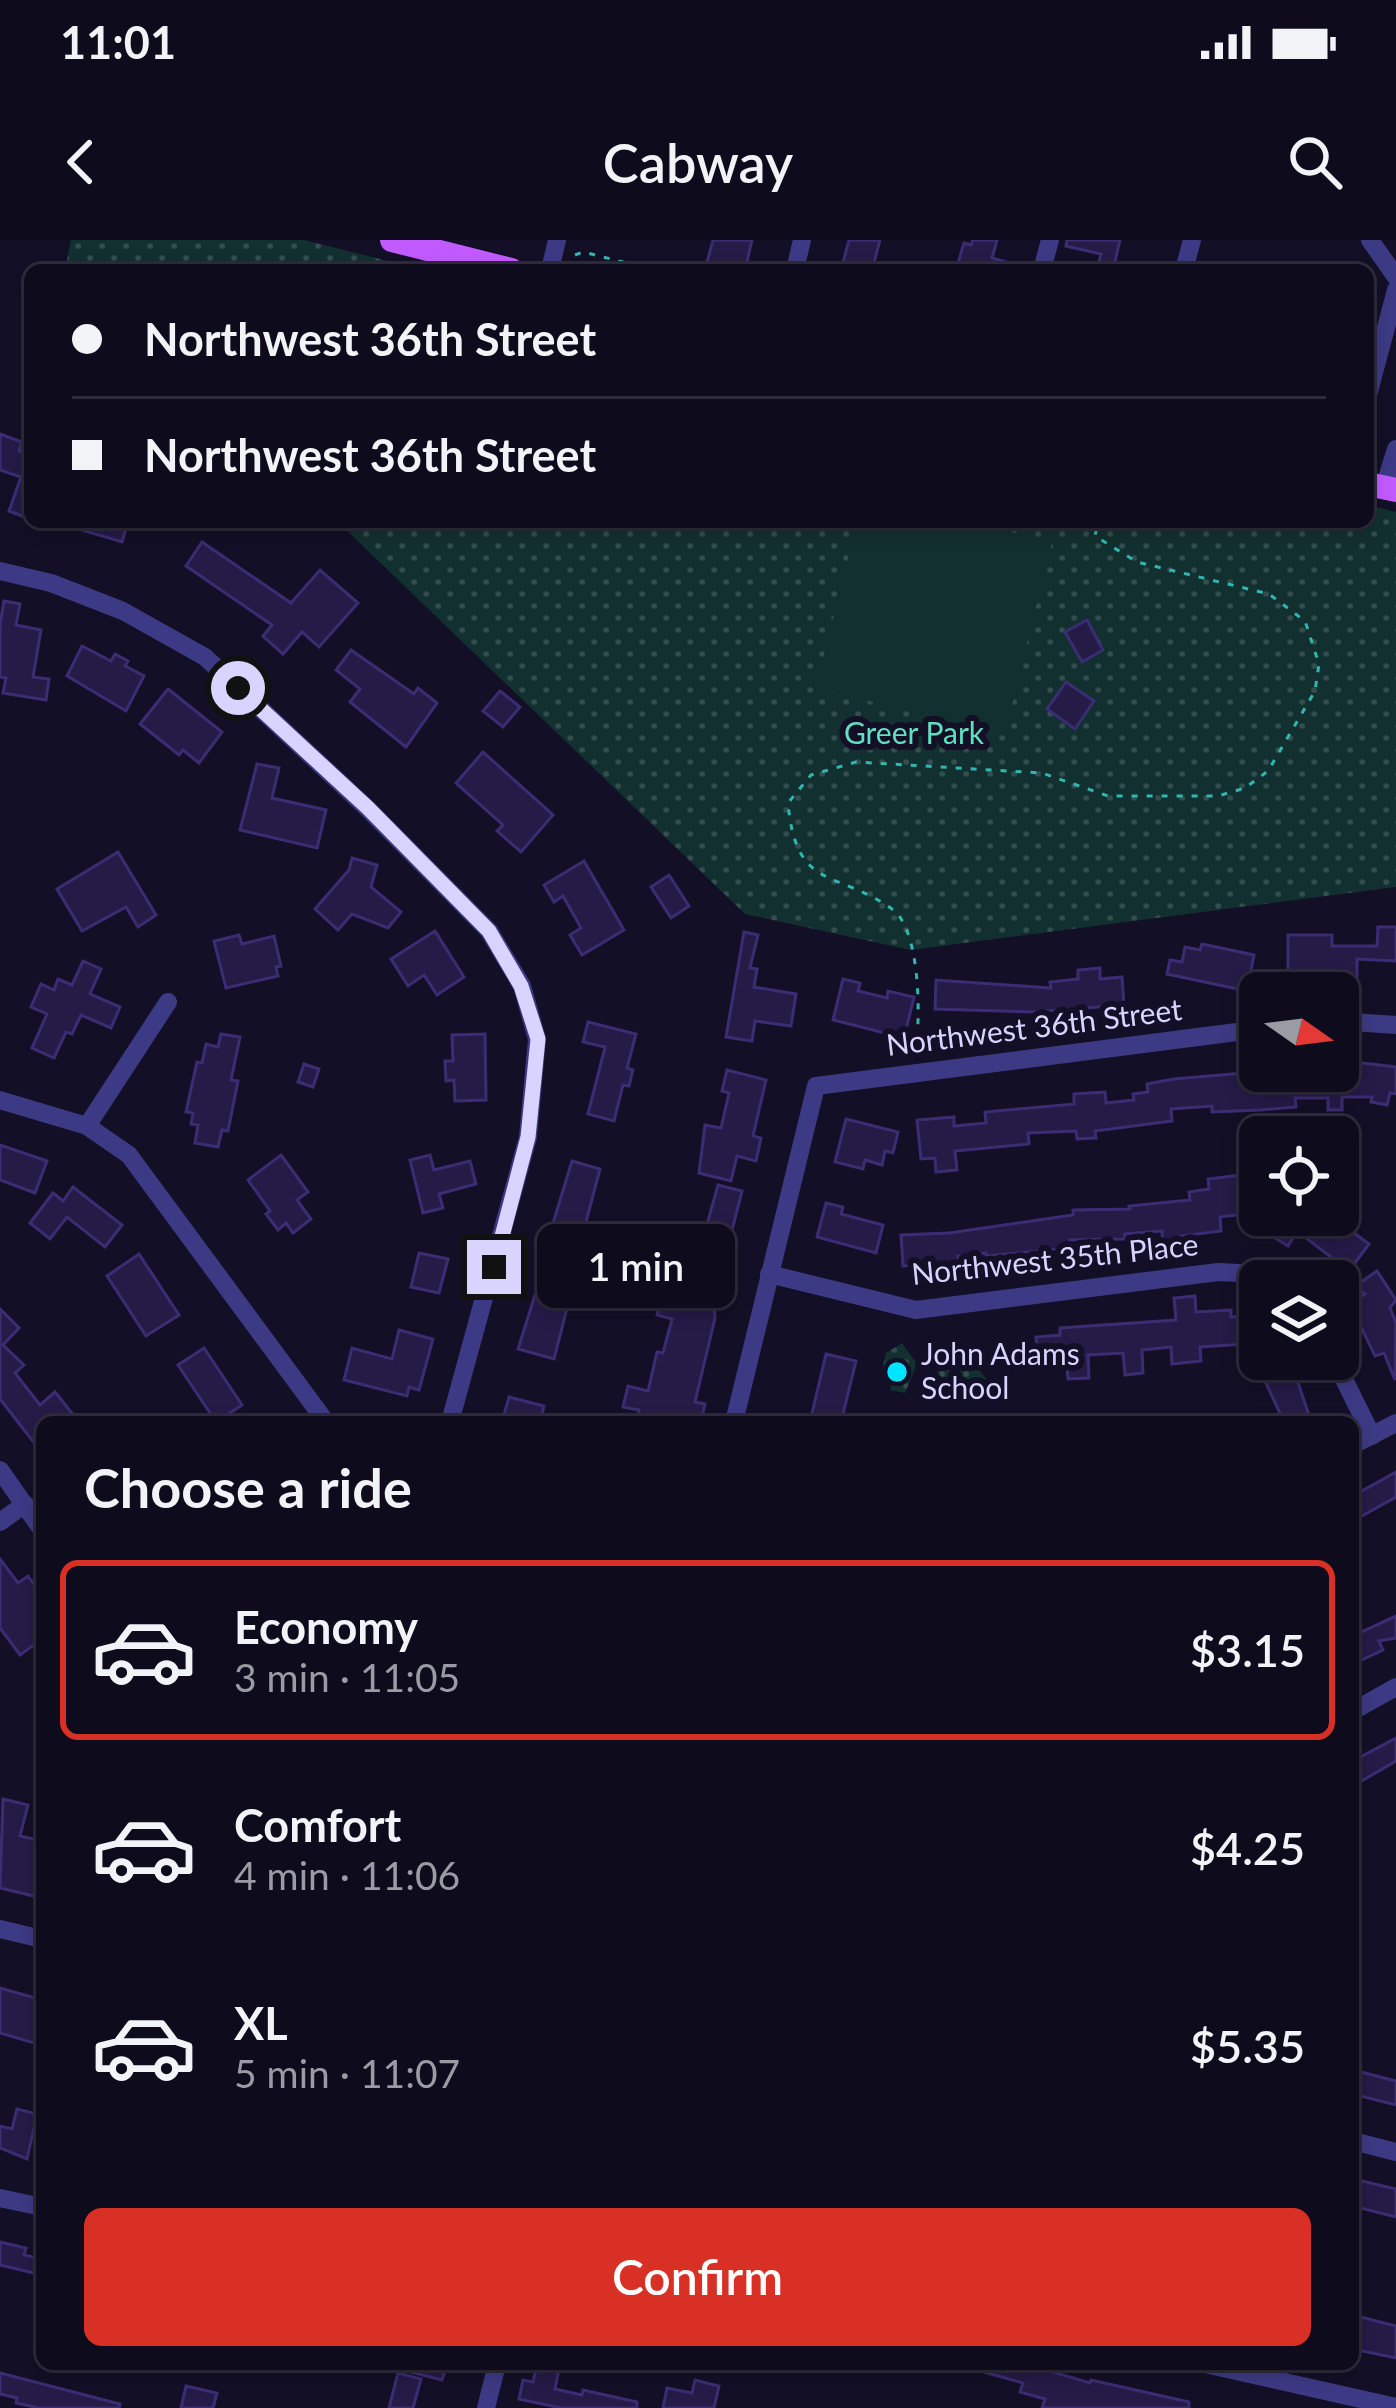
<!DOCTYPE html>
<html lang="en">
<head>
<meta charset="utf-8">
<style>
  :root { --surface:#0e0b1c; --page:#171425; --text:#f1f3f6; --muted:#9b9ba3; --line:#2e2b3b; --accent:#d93025 }
  body { margin:0; font-family:Lato,sans-serif; background:var(--page); color:var(--text); height:100vh; display:flex; flex-direction:column; font-size:45px; white-space:nowrap }
  * { box-sizing:border-box; margin:0 }
  p { font-size:39px; color:var(--muted) }
  .icon { flex:none; width:66px; height:66px; fill:none; stroke:currentColor; stroke-width:2; stroke-linecap:round; stroke-linejoin:round }
  .map { position:relative; flex:1; overflow:hidden }
  .sheet { position:absolute; left:36px; top:1176px; width:1323px; height:954px; display:flex; flex-direction:column; background:var(--surface); border-radius:18px; box-shadow:0 6px 18px #0003,0 0 0 3px var(--line) }
  .sheet>* { flex:none }
  .banner { position:absolute; left:24px; top:24px; width:1350px; height:264px; border-radius:18px; box-shadow:0 6px 18px #0003,0 0 0 3px var(--line); display:grid; align-content:center; height:264px; padding:0 48px; background:var(--surface) }
  .needle { width:78px; rotate:104deg }
  .buttons { position:absolute; left:1239px; top:732px; display:grid; gap:24px }
  .buttons a { display:grid; place-items:center; width:120px; height:120px; border-radius:18px; background:var(--surface); box-shadow:0 6px 18px #0003,0 0 0 3px var(--line); font-size:60px }
  .end { position:absolute; width:54px; height:54px; margin:-27px; border:15px solid #d9d4ff; background:#111; box-shadow:0 0 0 6px #111 }
  .from { border-radius:50% }
  .bubble { position:absolute; height:84px; border-radius:18px; background:var(--surface); box-shadow:0 6px 18px #0003,0 0 0 3px var(--line); font-size:39px; font-weight:600; line-height:84px; text-align:center }
  .banner b { display:flex; align-items:center; gap:42px; height:114px; font-size:45px }
  .banner b+b { border-top:3px solid var(--line) }
  .banner i { width:30px; height:30px; background:var(--text) }
  ul { padding:0; list-style:none }
  li { display:flex; align-items:center; gap:36px; height:180px; margin:0 24px 18px; padding:0 24px; border:6px solid transparent; border-radius:18px }
  li div { flex:1 }
  li b { display:block; font-size:45px }
  li em { font-style:normal; font-weight:600 }
  li.on { border-color:var(--accent) }
  li>.icon { width:108px; height:108px; stroke-width:1.5 }
  h2 { padding:0 48px; font-size:54px; line-height:144px }
  .action { display:flex; gap:24px; margin-top:auto; padding:24px 48px }
  .action a { flex:1; height:138px; border-radius:18px; background:var(--accent); color:#fff; font-size:48px; font-weight:600; line-height:138px; text-align:center }
  .status { display:flex; justify-content:space-between; align-items:center; height:84px; padding:0 60px; background:var(--surface); direction:ltr }
  .status svg { height:33px; fill:currentColor }
  header { display:flex; justify-content:space-between; align-items:center; height:156px; padding:0 48px; background:var(--surface); font-size:54px; font-weight:600 }
  .map>svg:first-child { display:block }
</style>
</head>
<body>
<div class="status"><b>11:01</b><svg viewBox="0 0 49 12"><path d="M0 12V9h3v3zM5 12V6h3v6zM10 12V3h3v9zM15 12V0h3v12zM26 1h20v11H26zM47 4h2v5h-2z"/></svg></div>
<header><svg class="icon" aria-label="back" viewBox="0 0 24 24"><path d="M15 5l-7 7 7 7"/></svg>Cabway<svg class="icon" aria-label="search" viewBox="0 0 24 24"><circle cx="10" cy="10" r="6"/><path d="M15 15l6 6"/></svg></header>
<div class="map">
<svg width="1396" height="2168" viewBox="0 0 1396 2168">
  <defs>
    <pattern id="park-dots" width="8" height="8" patternUnits="userSpaceOnUse" patternTransform="scale(3)"><rect width="8" height="8" fill="#12302f"/><path d="M2 2h.1M6 6h.1" fill="none" stroke="#344d4e" stroke-width="1.8" stroke-linecap="round"/></pattern>
  </defs>
  <rect width="100%" height="100%" fill="#130f26"/>
  <!-- park -->
  <g fill="url(#park-dots)">
    <polygon points="71,0 304,0 424,30 65,30"/>
    <polygon points="1368,265 1396,272 1396,647 911,710 745,674 338,282 1368,282"/>
    <polygon points="902,1103 917,1124 905,1153 890,1150 894,1134 882,1131 886,1113"/>
    <polygon points="942,1115 982,1120 981,1133 988,1140 987,1157 975,1166 966,1154 934,1147"/>
  </g>
  <!-- pitch -->
  <polygon fill="#12302f" points="857,282 969,282 1052,302 1005,494 816,448"/>
  <!-- building -->
  <g fill="#241b47" stroke="#3b2d73" stroke-width="3">
    <polygon points="713,0 752,0 745,30 706,26"/>
    <polygon points="849,0 880,0 872,30 841,30"/>
    <polygon points="973,0 997,0 992,18 1020,26 1019,30 965,30 967,25 958,23 964,3 971,5"/>
    <polygon points="1067,0 1120,0 1113,30 1097,30 1101,14 1066,6"/>
    <polygon points="0,194 22,202 19,211 30,215 30,279 9,271 21,237 0,230"/>
    <polygon points="69,282 128,282 122,302 68,286"/>
    <polygon points="202,302 291,363 320,330 358,363 319,407 302,392 283,414 263,396 272,385 186,326"/>
    <polygon points="4,361 20,364 16,385 41,390 33,437 49,439 46,460 3,453 6,438 0,437 0,385"/>
    <polygon points="1087,380 1103,410 1082,422 1065,392"/>
    <polygon points="82,406 111,421 115,414 128,421 125,426 144,436 126,471 67,436"/>
    <polygon points="351,410 414,454 418,448 437,463 406,507 350,462 360,449 336,430"/>
    <polygon points="1066,442 1094,461 1075,489 1047,469"/>
    <polygon points="168,449 222,492 199,523 183,510 179,515 140,484"/>
    <polygon points="500,451 520,467 503,487 483,471"/>
    <polygon points="483,512 553,575 521,612 497,591 503,585 456,543"/>
    <polygon points="257,524 279,528 272,558 326,570 317,608 240,590"/>
    <polygon points="118,612 156,675 138,687 126,667 82,691 57,649"/>
    <polygon points="352,618 377,625 371,647 401,672 388,688 352,674 338,690 315,669 349,630"/>
    <polygon points="584,621 624,690 582,715 570,695 581,688 563,656 554,662 544,645"/>
    <polygon points="669,635 689,666 671,678 651,647"/>
    <polygon points="1378,687 1396,687 1396,721 1357,719 1357,737 1288,737 1288,695 1332,695 1332,706 1377,706"/>
    <polygon points="435,691 464,737 437,755 424,735 408,746 391,719"/>
    <polygon points="744,692 758,695 750,728 757,729 754,747 796,754 791,786 755,781 752,801 726,797"/>
    <polygon points="239,695 242,704 274,696 281,726 276,727 278,736 226,748 214,701"/>
    <polygon points="1202,704 1254,715 1247,751 1167,734 1170,720 1182,722 1185,707 1200,710"/>
    <polygon points="83,721 101,729 90,754 120,767 111,788 81,775 72,794 66,792 54,818 32,808 47,774 31,767 41,744 54,750 58,739 72,745"/>
    <polygon points="1100,728 1100,739 1122,737 1124,765 1032,772 935,769 936,740 1051,748 1050,742 1078,739 1078,730"/>
    <polygon points="843,739 860,743 858,751 887,758 888,751 914,757 904,798 833,780"/>
    <polygon points="588,782 636,794 627,828 633,830 629,846 623,845 614,881 588,874 605,807 583,802"/>
    <polygon points="221,794 240,797 231,840 238,841 228,891 222,890 218,907 195,903 198,885 191,884 193,873 186,872 197,822 202,823 206,804 218,807"/>
    <polygon points="485,794 486,860 455,861 454,840 446,841 445,821 453,821 452,795"/>
    <polygon points="1338,820 1396,827 1396,854 1390,853 1387,865 1371,862 1372,857 1342,857 1342,870 1328,870 1328,858 1295,858 1296,867 1260,870 1212,872 1212,866 1171,869 1172,881 1095,891 1096,898 1077,899 1076,891 1028,893 1029,904 955,911 957,930 936,932 935,918 921,919 917,880 954,877 954,886 986,883 985,872 1074,864 1074,854 1105,852 1106,863 1134,860 1133,854 1148,852 1147,844 1174,839 1244,833 1243,828 1260,827 1260,831 1276,831 1276,834 1338,831"/>
    <polygon points="304,824 319,829 313,847 298,842"/>
    <polygon points="727,830 766,840 753,896 761,898 756,921 737,916 731,941 699,933 705,885 721,888 729,853 722,851"/>
    <polygon points="846,879 898,892 893,913 885,911 882,925 865,920 863,929 835,922"/>
    <polygon points="0,905 47,921 35,953 0,940"/>
    <polygon points="281,915 308,952 297,960 311,979 293,993 286,983 278,990 266,974 270,971 248,940"/>
    <polygon points="430,915 434,930 470,921 476,944 439,954 443,968 423,973 410,920"/>
    <polygon points="572,921 600,929 581,1001 550,993"/>
    <polygon points="1241,935 1245,974 1220,977 1221,991 1181,996 1182,1008 1163,1010 1162,991 1125,994 1125,999 1070,1000 1071,1008 986,1016 986,1013 958,1016 958,1023 903,1026 901,995 949,993 1073,975 1073,970 1130,969 1129,966 1190,960 1189,952 1209,949 1208,939"/>
    <polygon points="718,945 742,951 714,1061 715,1078 695,1162 705,1164 701,1182 666,1176 664,1182 636,1182 639,1170 623,1167 628,1146 648,1151 657,1112 663,1113 672,1079 657,1075 681,993 703,999"/>
    <polygon points="73,947 122,985 105,1007 67,977 50,999 30,983 53,953 63,961"/>
    <polygon points="826,963 843,967 841,974 883,985 876,1013 817,997"/>
    <polygon points="1248,975 1330,975 1369,1004 1343,1039 1325,1025 1331,1017 1297,991 1288,1006 1265,992 1268,987"/>
    <polygon points="419,1013 448,1019 439,1053 411,1047"/>
    <polygon points="139,1014 179,1075 146,1096 107,1036"/>
    <polygon points="578,1026 598,1031 593,1050 573,1045"/>
    <polygon points="1377,1031 1396,1060 1390,1068 1396,1083 1395,1140 1384,1113 1375,1116 1350,1064 1365,1054 1354,1047"/>
    <polygon points="541,1036 573,1045 554,1119 518,1109"/>
    <polygon points="1195,1056 1196,1072 1231,1070 1231,1077 1260,1075 1260,1109 1247,1110 1246,1104 1200,1107 1201,1121 1172,1124 1171,1107 1142,1110 1143,1133 1125,1135 1123,1113 1088,1115 1089,1138 1068,1139 1066,1119 1038,1121 1036,1097 1060,1095 1060,1088 1176,1080 1174,1058"/>
    <polygon points="0,1069 19,1088 3,1105 24,1125 15,1133 40,1165 55,1152 79,1182 42,1182 42,1213 0,1159"/>
    <polygon points="399,1090 433,1099 419,1150 409,1147 407,1156 344,1140 352,1108 392,1119"/>
    <polygon points="204,1108 242,1165 216,1182 178,1125"/>
    <polygon points="826,1114 856,1121 841,1182 810,1182"/>
    <polygon points="1293,1128 1309,1175 1284,1182 1265,1141"/>
    <polygon points="509,1157 544,1166 540,1182 502,1182"/>
    <polygon points="1396,1232 1396,1257 1353,1281 1353,1256"/>
    <polygon points="0,1319 18,1343 28,1336 42,1356 42,1368 36,1372 42,1380 42,1399 20,1415 0,1388"/>
    <polygon points="1396,1376 1396,1398 1379,1401 1383,1410 1357,1422 1353,1396"/>
    <polygon points="1396,1498 1396,1521 1353,1546 1353,1521"/>
    <polygon points="3,1559 28,1565 20,1596 42,1601 42,1658 0,1648"/>
    <polygon points="0,1748 42,1760 42,1793 37,1792 34,1803 0,1793"/>
    <polygon points="1353,1830 1396,1841 1396,1865 1353,1854"/>
    <polygon points="17,1869 37,1874 27,1919 0,1908 0,1886 12,1889"/>
    <polygon points="1358,1940 1396,1949 1396,1977 1353,1966 1353,1943 1357,1944"/>
    <polygon points="0,2002 26,2008 24,2015 42,2019 42,2035 0,2025"/>
    <polygon points="1353,2075 1396,2086 1396,2118 1353,2109"/>
    <polygon points="399,2124 447,2124 442,2140 399,2129"/>
    <polygon points="537,2124 559,2129 555,2149 582,2155 583,2150 637,2162 637,2168 561,2168 519,2159 523,2140 533,2142"/>
    <polygon points="970,2124 1048,2124 1046,2130 1090,2143 1091,2140 1189,2162 1189,2168 1042,2168 1045,2159 1020,2152 1023,2143 970,2128"/>
    <polygon points="0,2133 120,2164 119,2168 39,2168 16,2163 17,2158 0,2154"/>
    <polygon points="398,2133 421,2139 413,2168 389,2168"/>
    <polygon points="695,2140 719,2146 714,2168 663,2168 667,2148 692,2153"/>
    <polygon points="186,2146 217,2153 213,2168 181,2168"/>
  </g>
  <g fill="none" stroke-linecap="round" stroke-linejoin="round">
    <!-- path -->
    <g stroke="#2fb8b0" stroke-width="3" stroke-dasharray="6 9" stroke-linecap="butt">
      <polyline points="575,15 583,12 655,30"/>
      <path d="M915 814C921 782 921 689 892 669 836 629 796 652 788 563L811 535 856 522 1042 533 1108 556H1218L1245 548 1268 531 1315 451 1319 424 1305 381 1269 354 1137 322 1095 296 1098 282"/>
    </g>
    <!-- minor -->
    <g stroke="#3d3a85" stroke-width="18">
      <polyline points="1370,0 1396,37"/>
      <polyline points="550,30 557,0"/>
      <polyline points="795,30 802,0"/>
      <polyline points="1042,30 1050,0"/>
      <polyline points="1184,30 1192,0"/>
      <polyline points="1368,155 1396,50"/>
      <polyline points="1384,248 1396,209"/>
      <polyline points="0,331 51,343 123,371 205,417 368,569 489,691 522,746 537,799 528,897 450,1182"/>
      <polyline points="1338,781 1396,785"/>
      <polyline points="0,860 87,886 129,915 326,1182"/>
      <polyline points="87,886 168,762"/>
      <polyline points="769,1034 916,1070 1218,1032 1261,1034 1279,1041"/>
      <polyline points="1334,1119 1372,1196"/>
      <polyline points="734,1182 816,846 1260,789"/>
      <polyline points="1353,1205 1396,1183"/>
      <polyline points="0,1230 42,1290"/>
      <polyline points="0,1282 25,1264"/>
      <polyline points="1353,1471 1396,1447"/>
      <polyline points="0,1689 42,1699"/>
      <polyline points="1353,1901 1396,1912"/>
      <polyline points="0,1958 42,1967"/>
      <polyline points="1205,2124 1396,2167"/>
      <polyline points="486,2168 497,2124"/>
    </g>
    <!-- major -->
    <g stroke="#c25bff" stroke-width="24">
      <polyline points="392,0 511,30"/>
      <polyline points="1368,244 1396,250"/>
    </g>
  </g>
  <g fill="none" stroke-linecap="round" stroke-linejoin="round">
    <!-- route -->
    <polyline stroke="#d9d4ff" stroke-width="15" points="238,448 368,568 489,691 521,746 538,799 528,897 494,1027"/>
  </g>
  <!-- markers -->
  <circle fill="#00e5ff" stroke="#130f26" stroke-width="4.5" cx="897" cy="1132" r="12"/>
  <g text-anchor="middle" stroke-width="12" stroke-linejoin="round" paint-order="stroke">
    <!-- park labels -->
    <g font-size="30" fill="#5fe0c0" stroke="#130f26">
      <text x="914" y="504">Greer Park</text>
    </g>
    <!-- street labels -->
    <g font-size="30" fill="#d9d4ff" stroke="#130f26">
      <text transform="translate(1034 788) rotate(-7)" y="10">Northwest 36th Street</text>
      <text transform="translate(1055 1020) rotate(-6)" y="10">Northwest 35th Place</text>
    </g>
    <!-- poi labels -->
    <g font-size="30" fill="#d9d4ff" stroke="#130f26" text-anchor="start">
      <text x="921" y="1125">John Adams<tspan x="921" dy="34">School</tspan></text>
    </g>
  </g>
</svg>
<div class="buttons">
<a><svg class="needle" viewBox="-14 -14 28 28"><path d="M0-13l5 13h-10z" fill="#e53935"/><path d="M0 13l5-13h-10z" fill="#9b9ba3"/></svg></a>
<a><svg class="icon" aria-label="locate" viewBox="0 0 24 24"><circle cx="12" cy="12" r="6"/><path d="M12 2v4M12 18v4M2 12h4M18 12h4"/></svg></a>
<a><svg class="icon" aria-label="layers" viewBox="0 0 24 24"><path d="M12 4l9 5-9 5-9-5zM3 14l9 5 9-5"/></svg></a>
</div>
<i class="end from" style="left:238px;top:448px"></i>
<i class="end" style="left:494px;top:1027px"></i>
<div class="bubble" style="left:537px;top:984px;width:198px">1 min</div>
<div class="banner">
<b><i class="from"></i>Northwest 36th Street</b>
<b><i></i>Northwest 36th Street</b>
</div>
<section class="sheet">
<h2>Choose a ride</h2>
<ul>
<li class="on"><svg class="icon" aria-label="car" viewBox="0 0 24 24"><path d="M5 17H2v-5l4-1 3-4h7l3 4 3 1v5h-3M9 17h6M6 11h13"/><circle cx="7" cy="17" r="2"/><circle cx="17" cy="17" r="2"/></svg><div><b>Economy</b><p>3 min · 11:05</p></div><em>$3.15</em></li>
<li><svg class="icon" aria-label="car" viewBox="0 0 24 24"><path d="M5 17H2v-5l4-1 3-4h7l3 4 3 1v5h-3M9 17h6M6 11h13"/><circle cx="7" cy="17" r="2"/><circle cx="17" cy="17" r="2"/></svg><div><b>Comfort</b><p>4 min · 11:06</p></div><em>$4.25</em></li>
<li><svg class="icon" aria-label="car" viewBox="0 0 24 24"><path d="M5 17H2v-5l4-1 3-4h7l3 4 3 1v5h-3M9 17h6M6 11h13"/><circle cx="7" cy="17" r="2"/><circle cx="17" cy="17" r="2"/></svg><div><b>XL</b><p>5 min · 11:07</p></div><em>$5.35</em></li>
</ul>
<div class="action"><a>Confirm</a></div>
</section>
</div>
</body>
</html>
